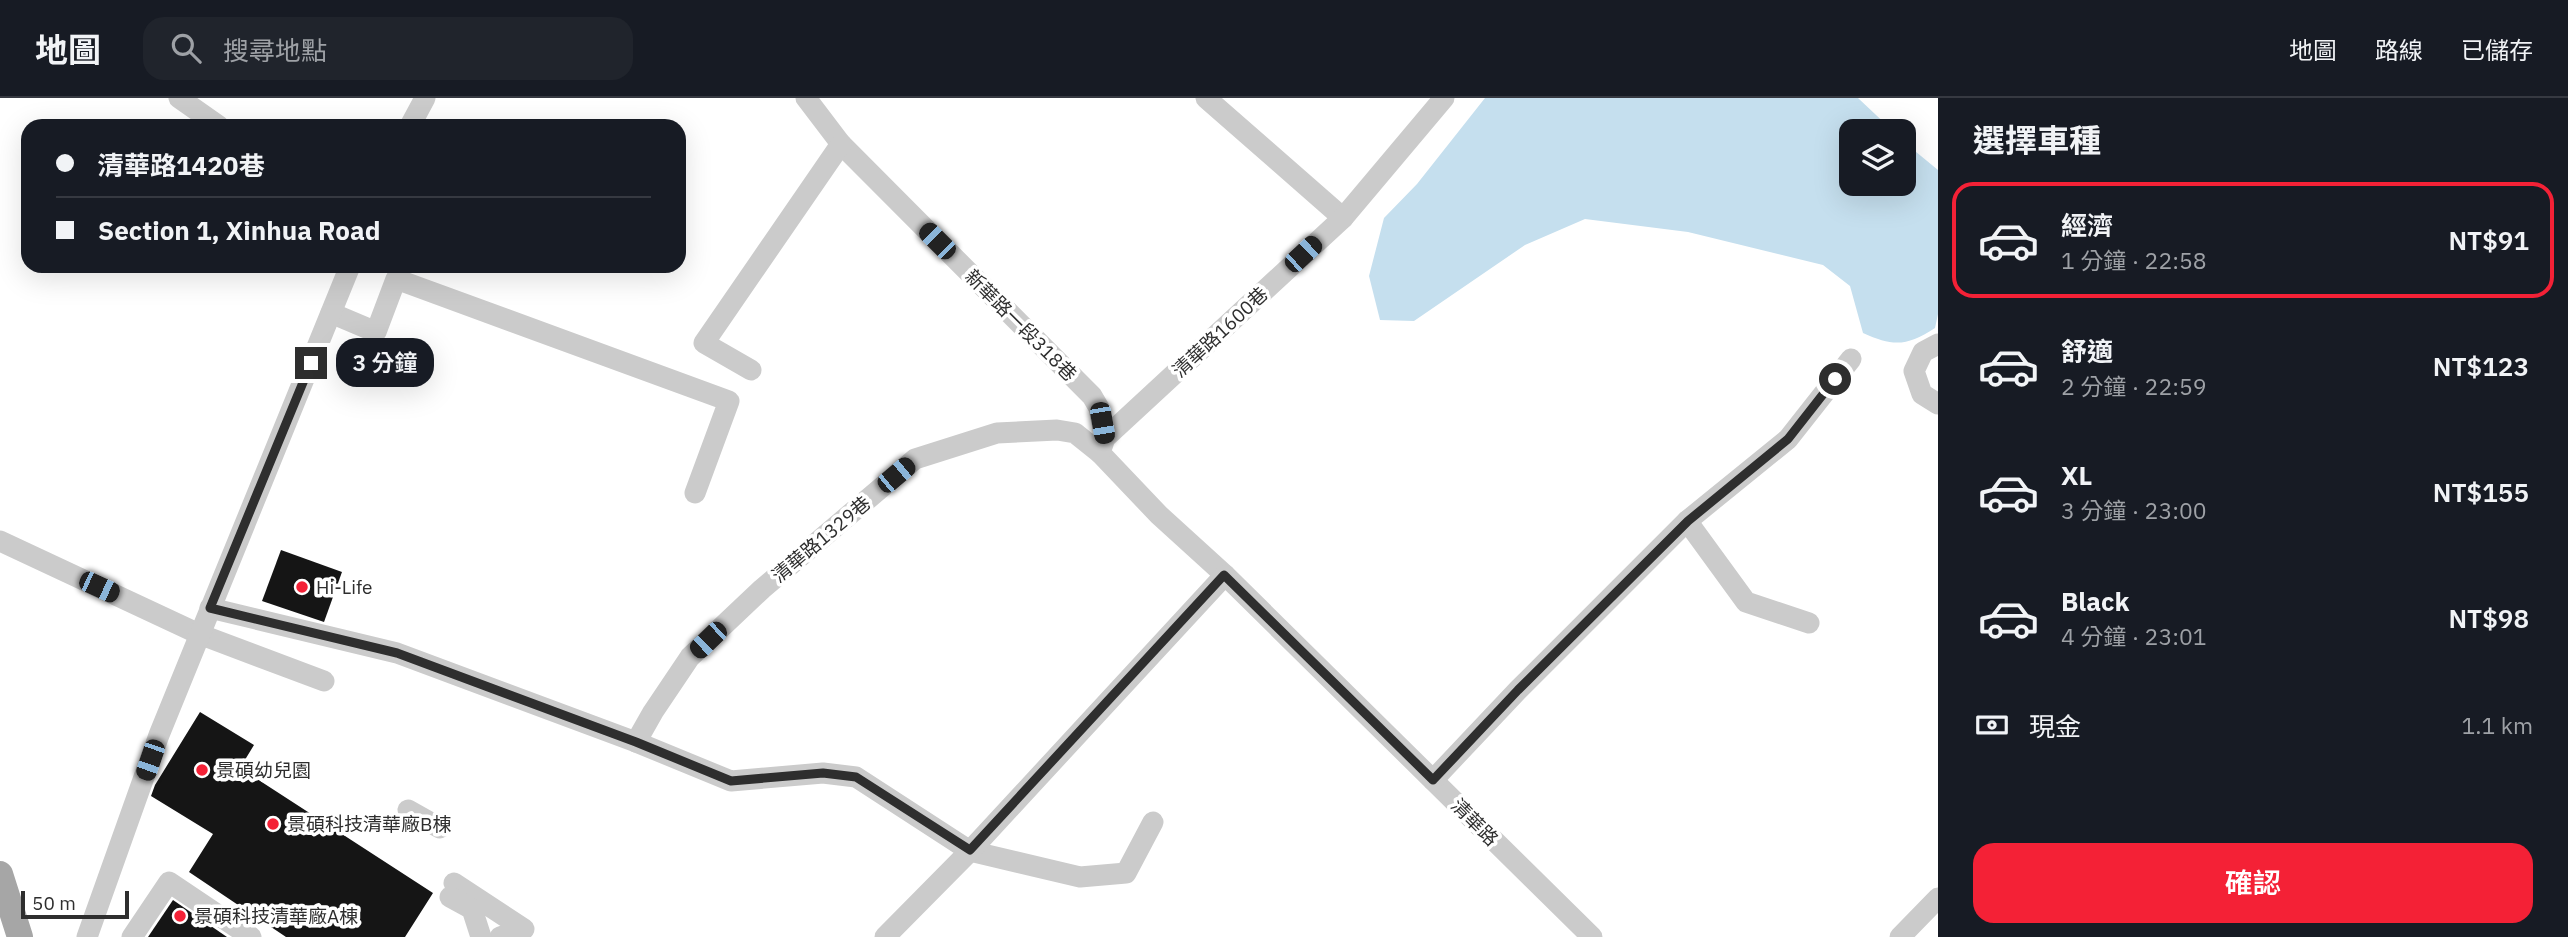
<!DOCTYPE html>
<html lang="zh-TW">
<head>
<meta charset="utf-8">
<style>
  :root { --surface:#171b24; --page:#20242c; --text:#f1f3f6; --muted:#9ea1a6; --line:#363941; --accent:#f42136 }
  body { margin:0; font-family:"IBM Plex Sans","Noto Sans TC",sans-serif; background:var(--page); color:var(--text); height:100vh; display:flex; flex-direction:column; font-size:26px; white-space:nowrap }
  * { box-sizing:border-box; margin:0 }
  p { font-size:23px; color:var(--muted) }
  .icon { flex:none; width:38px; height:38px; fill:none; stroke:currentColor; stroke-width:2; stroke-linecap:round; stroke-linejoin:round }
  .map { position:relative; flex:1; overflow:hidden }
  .panel { display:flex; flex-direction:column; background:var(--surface); width:630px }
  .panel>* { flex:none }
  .banner { position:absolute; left:21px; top:21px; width:665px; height:154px; border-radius:21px; box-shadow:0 7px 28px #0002; display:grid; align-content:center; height:154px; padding:0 35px; background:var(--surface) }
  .tools { position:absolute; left:1839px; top:21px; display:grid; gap:14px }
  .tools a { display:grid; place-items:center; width:77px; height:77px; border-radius:14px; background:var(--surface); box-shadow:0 7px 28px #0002; font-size:35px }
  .scale { position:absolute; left:21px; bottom:18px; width:108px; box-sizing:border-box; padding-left:7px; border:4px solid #2e2e2e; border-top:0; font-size:19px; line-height:24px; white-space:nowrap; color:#2e2e2e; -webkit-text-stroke:5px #fff; paint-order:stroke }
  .end { position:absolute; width:32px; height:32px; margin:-16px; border:9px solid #2e2e2e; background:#fff; box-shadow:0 0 0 4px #fff }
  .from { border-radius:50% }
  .bubble { position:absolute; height:49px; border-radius:21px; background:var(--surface); box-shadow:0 7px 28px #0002; font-size:23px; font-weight:600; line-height:49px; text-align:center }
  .car { position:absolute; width:21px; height:42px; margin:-21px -10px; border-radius:9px; box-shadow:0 0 5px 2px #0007; background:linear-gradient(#222 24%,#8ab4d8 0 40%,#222 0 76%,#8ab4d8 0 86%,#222 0) }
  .banner b { display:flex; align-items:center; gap:24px; height:66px; font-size:26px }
  .banner b+b { border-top:2px solid var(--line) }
  .banner i { width:18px; height:18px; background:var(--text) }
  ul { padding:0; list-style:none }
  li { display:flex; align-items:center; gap:21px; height:116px; margin:0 14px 10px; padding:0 21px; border:4px solid transparent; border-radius:21px }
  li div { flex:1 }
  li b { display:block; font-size:26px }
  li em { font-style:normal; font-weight:600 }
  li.selected { border-color:var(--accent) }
  li>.icon { width:63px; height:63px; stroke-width:1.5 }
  h2 { padding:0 35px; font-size:32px; line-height:84px }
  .pay { display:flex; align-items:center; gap:18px; height:77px; padding:0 35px; font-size:26px }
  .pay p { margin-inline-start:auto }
  .action { display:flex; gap:14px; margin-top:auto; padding:14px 35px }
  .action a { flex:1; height:80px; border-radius:21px; background:var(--accent); color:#fff; font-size:28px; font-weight:600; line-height:80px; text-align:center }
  header { display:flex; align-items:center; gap:42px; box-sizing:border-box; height:98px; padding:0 35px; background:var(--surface); border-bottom:2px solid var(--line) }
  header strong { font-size:33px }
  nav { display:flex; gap:38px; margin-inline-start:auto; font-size:24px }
  .search { width:490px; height:63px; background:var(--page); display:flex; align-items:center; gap:18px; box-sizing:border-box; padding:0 24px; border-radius:21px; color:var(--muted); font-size:26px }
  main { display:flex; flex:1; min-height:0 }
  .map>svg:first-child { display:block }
</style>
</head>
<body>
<header>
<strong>地圖</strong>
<div class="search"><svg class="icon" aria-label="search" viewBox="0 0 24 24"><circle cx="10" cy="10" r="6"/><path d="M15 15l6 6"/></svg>搜尋地點</div>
<nav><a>地圖</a><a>路線</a><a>已儲存</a></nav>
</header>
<main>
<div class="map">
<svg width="1938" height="839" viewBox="0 0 1938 839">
  <rect width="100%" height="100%" fill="#fff"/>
  <!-- water -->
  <path fill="#c5dfee" d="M1485 0H1858L1893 33H1852V86H1904V44L1938 72V216L1935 230C1907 248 1894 249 1863 235L1850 188 1823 167 1688 134 1585 121 1525 147 1414 223 1380 222 1369 178 1384 120 1417 86Z"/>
  <!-- building -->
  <g fill="#151515">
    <polygon points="281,452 342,474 324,524 262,503"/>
    <polygon points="200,614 254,647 240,670 433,795 405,839 286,839 189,774 213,736 151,698 155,687"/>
    <polygon points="173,802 227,839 148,839"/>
  </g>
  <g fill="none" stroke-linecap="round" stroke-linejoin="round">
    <!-- minor -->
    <g stroke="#cbcbcb" stroke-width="21">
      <polyline points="179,0 219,28"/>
      <polyline points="806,0 841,46 1092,298 1099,310 1105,340"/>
      <polyline points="1206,0 1343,120"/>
      <polyline points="1444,0 1343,120 1105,340 1100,355 1159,417 1225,477 1592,839"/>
      <polyline points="410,28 425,0"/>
      <polyline points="331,215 376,234 396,181 729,303 695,395"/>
      <polyline points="1938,246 1923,254 1914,273 1922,296 1938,306"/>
      <polyline points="751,272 704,245 841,46"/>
      <polyline points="1687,423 1746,504 1809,525"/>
      <polyline points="0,443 199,536 324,583"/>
      <polyline points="210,510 397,555 636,644 731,683 823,675 856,679 970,753 1080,779 1126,775 1153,724"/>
      <polyline points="636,644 653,614 690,559 762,491 915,361 997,335 1057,332 1075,335 1100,355"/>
      <polyline points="1433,682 1518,592 1687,423 1788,341 1851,261"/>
      <polyline points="408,712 440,730"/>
      <polyline points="454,785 524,831 500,839"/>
      <polyline points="450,799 472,811 481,839"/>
      <polyline points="87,839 159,637 350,168"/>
      <polyline points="132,839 169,784 251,839"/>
      <polyline points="885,839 970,753 1225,477"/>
      <polyline points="1900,839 1938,800"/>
    </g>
    <!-- major -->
    <polyline stroke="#a6a6a6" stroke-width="26" points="0,776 20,839"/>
  </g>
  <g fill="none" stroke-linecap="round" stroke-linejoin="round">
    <!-- route -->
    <polyline stroke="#2e2e2e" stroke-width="9" points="311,265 210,510 397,555 636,644 731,683 823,675 856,679 970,752 1224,477 1433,682 1518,592 1688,423 1788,341 1835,281"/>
  </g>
  <!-- markers -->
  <g fill="#f42136" stroke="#fff" stroke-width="2.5">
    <circle cx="302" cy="489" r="7"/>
    <circle cx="202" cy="672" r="7"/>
    <circle cx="273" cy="726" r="7"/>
    <circle cx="180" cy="818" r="7"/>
  </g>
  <g text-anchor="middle" stroke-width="7" stroke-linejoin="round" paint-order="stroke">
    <!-- street labels -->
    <g font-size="19" fill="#2e2e2e" stroke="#fff">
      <text transform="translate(1021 227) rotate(45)" y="7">新華路一段318巷</text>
      <text transform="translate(1220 234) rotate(-43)" y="7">清華路1600巷</text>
      <text transform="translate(821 441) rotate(-40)" y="7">清華路1329巷</text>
      <text transform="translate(1475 724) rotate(45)" y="7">清華路</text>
    </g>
    <!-- poi labels -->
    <g font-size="19" fill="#2e2e2e" stroke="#fff" text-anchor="start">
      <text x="316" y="496">Hi-Life</text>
      <text x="216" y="679">景碩幼兒園</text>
      <text x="287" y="733">景碩科技清華廠B棟</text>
      <text x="194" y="825">景碩科技清華廠A棟</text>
    </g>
  </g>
</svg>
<div class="tools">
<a><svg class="icon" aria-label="layers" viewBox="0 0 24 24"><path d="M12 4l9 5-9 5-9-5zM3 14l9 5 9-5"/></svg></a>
</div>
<div class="scale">50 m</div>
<i class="end from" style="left:1835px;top:281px"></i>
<i class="end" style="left:311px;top:265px"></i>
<div class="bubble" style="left:336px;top:240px;width:98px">3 分鐘</div>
<i class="car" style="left:937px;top:143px;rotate:315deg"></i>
<i class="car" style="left:1303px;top:156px;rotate:47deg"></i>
<i class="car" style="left:1102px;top:325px;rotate:170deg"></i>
<i class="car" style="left:896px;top:377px;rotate:50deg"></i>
<i class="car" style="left:99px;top:489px;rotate:115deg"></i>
<i class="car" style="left:708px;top:542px;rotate:226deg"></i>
<i class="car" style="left:150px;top:662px;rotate:199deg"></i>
<div class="banner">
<b><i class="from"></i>清華路1420巷</b>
<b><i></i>Section 1, Xinhua Road</b>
</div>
</div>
<section class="panel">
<h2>選擇車種</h2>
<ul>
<li class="selected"><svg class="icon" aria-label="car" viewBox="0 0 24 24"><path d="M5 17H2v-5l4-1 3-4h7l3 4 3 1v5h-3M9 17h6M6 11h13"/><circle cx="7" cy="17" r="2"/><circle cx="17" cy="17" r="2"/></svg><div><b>經濟</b><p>1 分鐘 · 22:58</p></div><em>NT$91</em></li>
<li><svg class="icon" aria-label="car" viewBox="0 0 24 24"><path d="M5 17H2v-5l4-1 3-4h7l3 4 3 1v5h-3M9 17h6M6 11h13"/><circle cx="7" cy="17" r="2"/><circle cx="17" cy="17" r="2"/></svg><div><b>舒適</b><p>2 分鐘 · 22:59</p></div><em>NT$123</em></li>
<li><svg class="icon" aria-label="car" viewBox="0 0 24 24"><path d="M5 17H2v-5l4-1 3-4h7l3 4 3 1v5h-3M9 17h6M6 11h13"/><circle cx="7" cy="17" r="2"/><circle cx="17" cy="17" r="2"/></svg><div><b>XL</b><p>3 分鐘 · 23:00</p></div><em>NT$155</em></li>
<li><svg class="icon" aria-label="car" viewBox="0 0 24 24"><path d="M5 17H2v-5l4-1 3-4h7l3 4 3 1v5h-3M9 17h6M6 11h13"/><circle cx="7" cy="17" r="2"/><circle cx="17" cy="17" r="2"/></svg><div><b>Black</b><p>4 分鐘 · 23:01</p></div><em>NT$98</em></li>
</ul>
<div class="pay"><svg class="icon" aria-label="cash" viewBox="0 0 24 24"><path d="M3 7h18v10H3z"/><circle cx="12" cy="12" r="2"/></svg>現金<p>1.1 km</p></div>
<div class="action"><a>確認</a></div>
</section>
</main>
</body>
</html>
